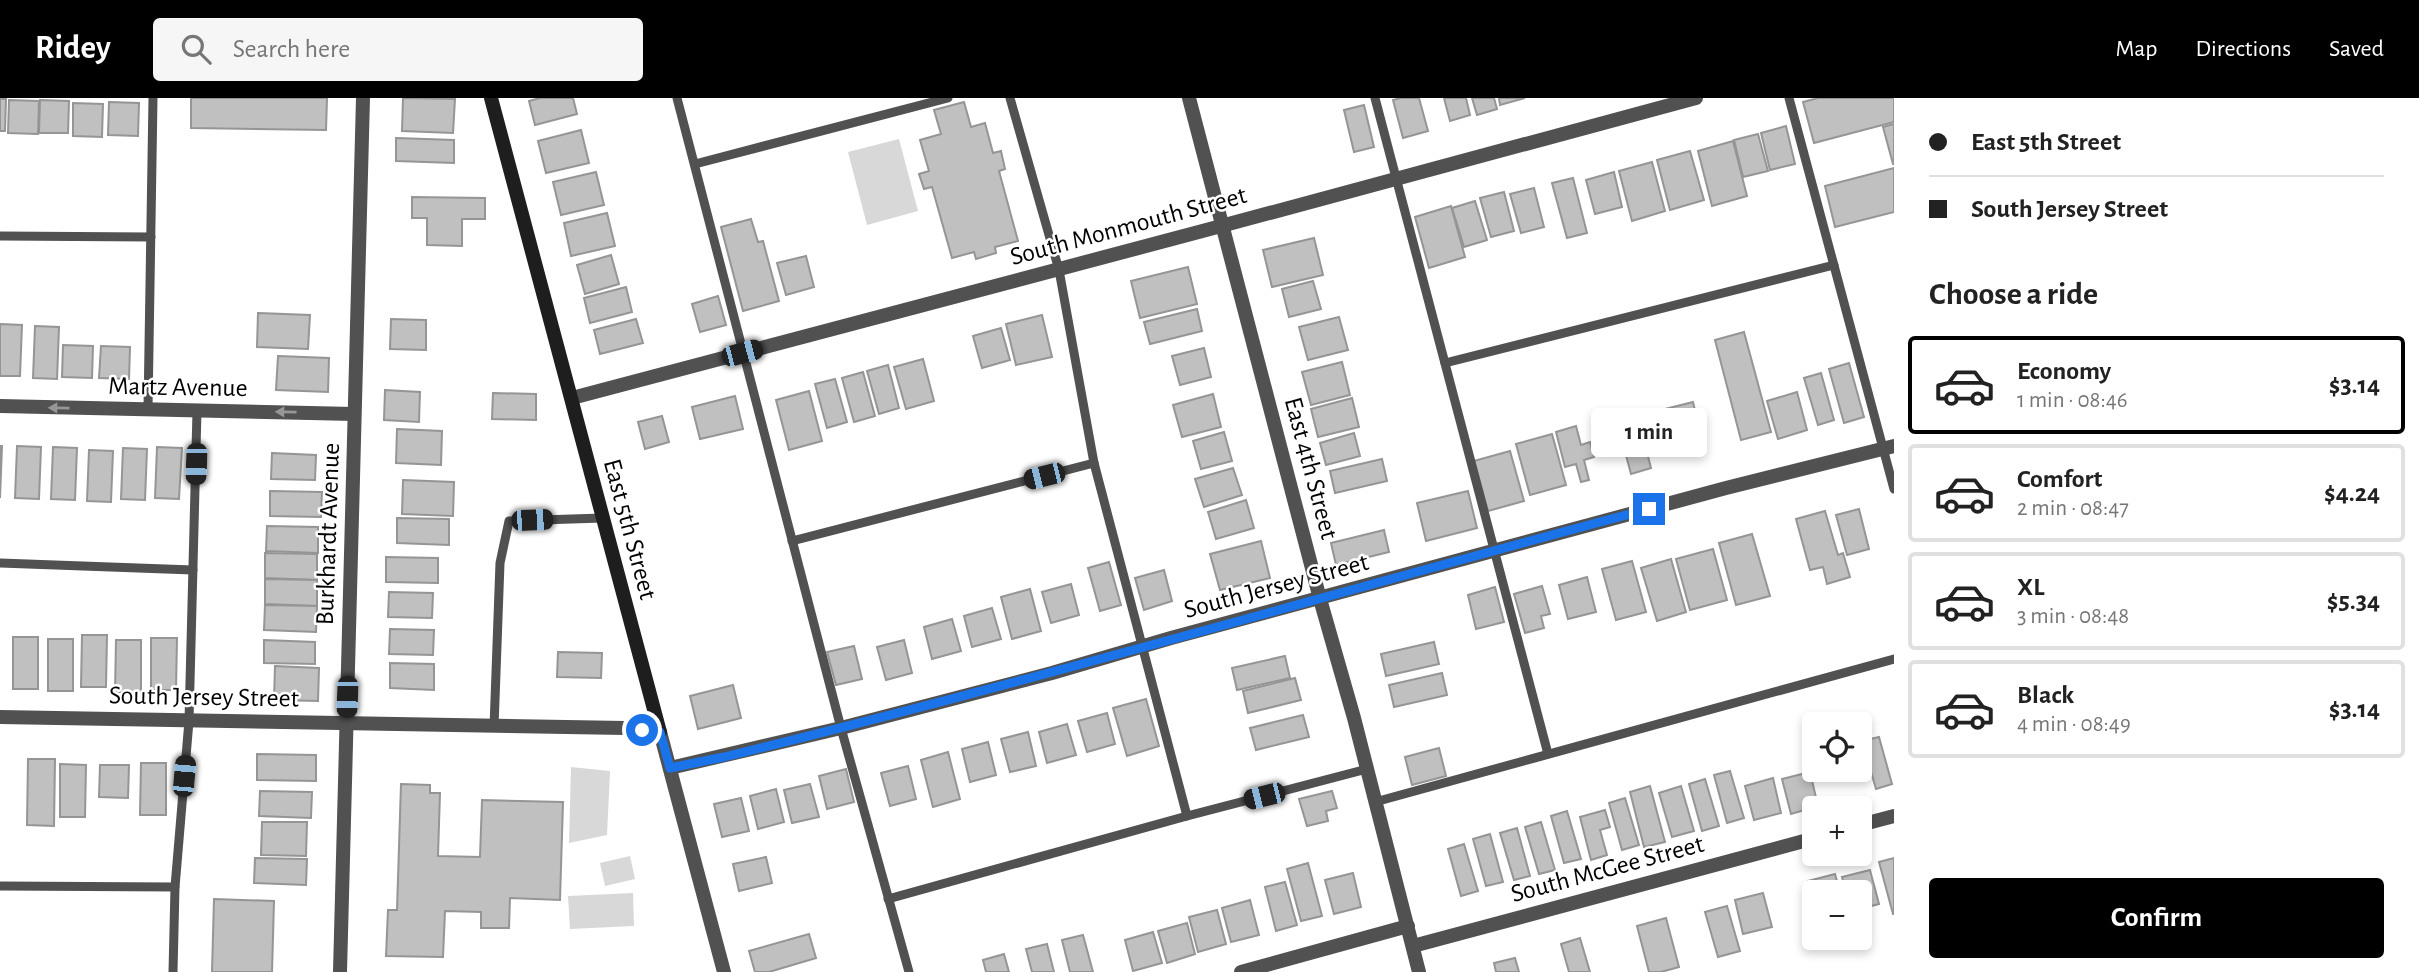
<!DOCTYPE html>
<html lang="en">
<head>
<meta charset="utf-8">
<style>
  :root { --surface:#fff; --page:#f6f6f6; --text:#222; --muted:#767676; --line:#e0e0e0; --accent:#000 }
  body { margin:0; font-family:"Alegreya Sans",sans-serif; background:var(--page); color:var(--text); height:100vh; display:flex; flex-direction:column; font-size:26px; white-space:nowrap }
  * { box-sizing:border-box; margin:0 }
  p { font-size:23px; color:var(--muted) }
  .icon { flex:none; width:38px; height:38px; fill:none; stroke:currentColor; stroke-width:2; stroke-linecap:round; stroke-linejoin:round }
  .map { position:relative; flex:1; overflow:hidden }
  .drawer { display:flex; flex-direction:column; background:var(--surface); width:525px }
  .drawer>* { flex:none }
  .banner { display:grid; align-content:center; height:154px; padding:0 35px; background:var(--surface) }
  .buttons { position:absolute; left:1802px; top:614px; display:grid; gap:14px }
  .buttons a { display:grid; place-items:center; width:70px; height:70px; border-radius:7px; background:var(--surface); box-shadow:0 4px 10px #0003; font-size:35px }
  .end { position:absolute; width:32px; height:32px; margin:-16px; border:9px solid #1a73e8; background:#fff; box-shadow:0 0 0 4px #fff }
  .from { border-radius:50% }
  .bubble { position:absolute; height:49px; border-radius:7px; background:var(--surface); box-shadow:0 4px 10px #0003; font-size:23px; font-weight:600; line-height:49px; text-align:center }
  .car { position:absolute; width:21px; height:42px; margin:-21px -10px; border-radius:9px; box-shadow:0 0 5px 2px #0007; background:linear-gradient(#222 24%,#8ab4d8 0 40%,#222 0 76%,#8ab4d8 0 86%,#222 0) }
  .banner b { display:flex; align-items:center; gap:24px; height:66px; font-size:26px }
  .banner b+b { border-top:2px solid var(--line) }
  .banner i { width:18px; height:18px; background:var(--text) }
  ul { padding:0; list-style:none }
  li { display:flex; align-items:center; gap:21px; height:98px; margin:0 14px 10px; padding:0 21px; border:4px solid var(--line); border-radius:7px }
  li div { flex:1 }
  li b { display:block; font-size:26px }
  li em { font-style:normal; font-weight:600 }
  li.active { border-color:var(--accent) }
  li>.icon { width:63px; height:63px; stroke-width:1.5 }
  h2 { padding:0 35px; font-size:32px; line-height:84px }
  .primary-button { display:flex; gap:14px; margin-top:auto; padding:14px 35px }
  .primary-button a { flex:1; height:80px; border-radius:7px; background:var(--accent); color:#fff; font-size:28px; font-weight:600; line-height:80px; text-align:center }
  header { display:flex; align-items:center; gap:42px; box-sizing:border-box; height:98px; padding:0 35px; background:var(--accent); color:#fff }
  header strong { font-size:33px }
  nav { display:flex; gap:38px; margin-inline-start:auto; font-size:24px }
  .search { width:490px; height:63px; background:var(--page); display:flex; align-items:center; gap:18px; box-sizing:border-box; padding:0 24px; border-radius:7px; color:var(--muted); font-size:26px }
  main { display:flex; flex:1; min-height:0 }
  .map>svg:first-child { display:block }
</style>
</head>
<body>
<header>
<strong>Ridey</strong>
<div class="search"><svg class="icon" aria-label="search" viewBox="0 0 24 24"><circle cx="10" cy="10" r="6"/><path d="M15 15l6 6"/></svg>Search here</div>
<nav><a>Map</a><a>Directions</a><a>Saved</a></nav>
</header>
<main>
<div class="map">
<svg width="1894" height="874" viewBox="0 0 1894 874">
  <rect width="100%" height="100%" fill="#fff"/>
  <!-- green -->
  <g fill="#d8d8d8">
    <polygon points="899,41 918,113 867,127 848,54"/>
    <polygon points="571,669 610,673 607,737 569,745"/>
    <polygon points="630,758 635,781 605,788 600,765"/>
    <polygon points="633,795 634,828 570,831 568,798"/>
  </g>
  <!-- building -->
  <g fill="#c0c0c0" stroke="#959595" stroke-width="2">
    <polygon points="191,0 327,0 326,32 191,30"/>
    <polygon points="403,0 455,1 453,35 402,33"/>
    <polygon points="540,0 573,0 577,16 535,27 529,3"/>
    <polygon points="1401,0 1419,0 1428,33 1403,40 1393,2"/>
    <polygon points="1444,0 1466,0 1470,17 1450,23"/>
    <polygon points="1472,0 1494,0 1497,11 1477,17"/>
    <polygon points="1499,0 1525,0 1500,7"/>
    <polygon points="1818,0 1894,0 1894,24 1814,45 1803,4"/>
    <polygon points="0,1 6,1 5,33 0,33"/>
    <polygon points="9,2 39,3 38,36 8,35"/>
    <polygon points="40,2 69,3 68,35 39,35"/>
    <polygon points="109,4 139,5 138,38 108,37"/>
    <polygon points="964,4 971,29 985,25 993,55 1001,53 1005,71 999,73 1018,143 995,149 996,155 976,161 974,154 952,160 932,89 924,91 919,76 929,73 920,42 941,36 934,12"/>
    <polygon points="73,5 103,6 102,39 73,38"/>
    <polygon points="1364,7 1374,49 1354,54 1344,12"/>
    <polygon points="1894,26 1894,66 1893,66 1883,29"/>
    <polygon points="1786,28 1795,66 1770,72 1761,35"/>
    <polygon points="581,32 589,65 546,75 538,43"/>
    <polygon points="1758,36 1768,73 1743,79 1734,42"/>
    <polygon points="396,40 454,42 454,65 396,63"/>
    <polygon points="1733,43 1747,98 1712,108 1698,53"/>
    <polygon points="1690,53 1704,102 1670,112 1657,62"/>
    <polygon points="1652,64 1665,113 1632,123 1619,73"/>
    <polygon points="1894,70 1894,114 1835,129 1825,88"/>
    <polygon points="596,74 604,107 561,117 553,84"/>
    <polygon points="1614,74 1622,109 1595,116 1586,82"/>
    <polygon points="1573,80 1587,135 1567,140 1552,85"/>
    <polygon points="1534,90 1544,129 1521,135 1510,96"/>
    <polygon points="1504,94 1514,133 1491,139 1480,100"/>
    <polygon points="412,99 485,100 485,121 462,121 462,148 427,147 427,120 412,120"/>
    <polygon points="1475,103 1487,142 1464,149 1452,110"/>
    <polygon points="1451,108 1465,159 1429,170 1415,119"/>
    <polygon points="607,115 615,148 571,158 564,125"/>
    <polygon points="751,121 758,144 763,143 779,203 743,213 721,129"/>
    <polygon points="1314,140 1323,177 1272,189 1263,152"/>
    <polygon points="611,157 619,186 585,196 577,167"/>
    <polygon points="806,158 814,189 786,197 777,165"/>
    <polygon points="1188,169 1197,206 1140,220 1131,183"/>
    <polygon points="1313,183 1321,211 1289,219 1282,191"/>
    <polygon points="626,189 632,214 590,225 584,200"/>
    <polygon points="718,198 726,227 700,234 692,206"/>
    <polygon points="1197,211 1202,233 1150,246 1144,224"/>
    <polygon points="258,215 310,217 308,251 257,249"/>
    <polygon points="1042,217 1052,259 1016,267 1006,226"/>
    <polygon points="1339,219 1348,252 1308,262 1299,229"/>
    <polygon points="391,221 426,222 426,252 390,251"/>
    <polygon points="636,221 643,245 600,256 594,232"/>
    <polygon points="0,226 22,227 20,278 0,278"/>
    <polygon points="35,228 59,229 57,281 33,280"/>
    <polygon points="1001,230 1010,262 982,270 973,238"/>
    <polygon points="1744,234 1771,334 1741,342 1715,242"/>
    <polygon points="63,247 93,248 92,280 62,279"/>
    <polygon points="101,248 130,249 129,281 99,280"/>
    <polygon points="1204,250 1211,279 1180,287 1172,258"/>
    <polygon points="278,258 329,260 328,294 276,292"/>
    <polygon points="923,261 934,303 906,311 894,269"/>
    <polygon points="1342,264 1350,297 1311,307 1302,274"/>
    <polygon points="1849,265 1864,319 1844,325 1829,271"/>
    <polygon points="888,267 899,310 879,316 867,273"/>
    <polygon points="863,274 875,318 854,324 842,280"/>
    <polygon points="1821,275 1834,322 1818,327 1804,280"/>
    <polygon points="835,281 847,324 827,330 815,286"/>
    <polygon points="385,292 420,294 419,324 384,322"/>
    <polygon points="809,293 822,343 789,352 776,302"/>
    <polygon points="1797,294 1807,332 1778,341 1767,303"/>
    <polygon points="493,295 536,296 536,322 492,321"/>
    <polygon points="1213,296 1221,329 1182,339 1173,307"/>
    <polygon points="735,298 743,331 700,341 692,309"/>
    <polygon points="1352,300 1359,329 1318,339 1311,311"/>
    <polygon points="1693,304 1701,338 1673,346 1665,311"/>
    <polygon points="1637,315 1651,370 1631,376 1616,320"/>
    <polygon points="662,318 669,344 645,351 638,324"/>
    <polygon points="1576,328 1581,347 1590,344 1594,359 1584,362 1589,382 1581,384 1576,366 1565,369 1556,334"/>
    <polygon points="397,331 442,333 441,367 396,365"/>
    <polygon points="1224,334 1232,363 1201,371 1193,343"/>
    <polygon points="1354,335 1360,358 1326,367 1320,345"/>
    <polygon points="1552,336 1566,387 1530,397 1516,346"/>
    <polygon points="0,348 2,348 0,400"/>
    <polygon points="17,348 41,349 39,401 15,400"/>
    <polygon points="53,349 77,350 75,402 51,401"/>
    <polygon points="157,349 182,350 179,401 155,400"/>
    <polygon points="123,350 147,351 145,402 121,401"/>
    <polygon points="89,352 113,353 111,404 87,403"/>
    <polygon points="1510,353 1524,403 1488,413 1474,363"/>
    <polygon points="272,355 316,357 315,382 271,381"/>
    <polygon points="1382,361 1387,383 1335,395 1330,373"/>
    <polygon points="1233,370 1242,397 1204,409 1195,381"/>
    <polygon points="403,382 454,384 453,418 402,416"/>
    <polygon points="270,393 322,394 321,419 270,418"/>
    <polygon points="1468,393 1477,430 1426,443 1417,405"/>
    <polygon points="1246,402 1254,430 1216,441 1208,414"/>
    <polygon points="1859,411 1869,451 1847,457 1836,417"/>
    <polygon points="1825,413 1838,457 1843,455 1850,479 1827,486 1823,469 1810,472 1796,421"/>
    <polygon points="397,420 449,421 449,447 397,445"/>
    <polygon points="267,428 318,429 318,455 266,453"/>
    <polygon points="1384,432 1389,454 1336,467 1331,445"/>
    <polygon points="1752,436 1770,498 1736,507 1719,445"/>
    <polygon points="1261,443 1270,480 1220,492 1210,456"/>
    <polygon points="1713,451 1727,502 1690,512 1676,461"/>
    <polygon points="265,455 317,456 317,482 265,480"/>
    <polygon points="386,459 438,460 438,485 386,484"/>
    <polygon points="1671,461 1686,514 1657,523 1641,470"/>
    <polygon points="1632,463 1646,514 1616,522 1602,471"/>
    <polygon points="1109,464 1121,507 1100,513 1088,470"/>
    <polygon points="1164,472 1172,503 1144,512 1135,480"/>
    <polygon points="1587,479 1596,514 1568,521 1559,487"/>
    <polygon points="265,481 317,482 317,508 265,506"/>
    <polygon points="1071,486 1079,517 1051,525 1042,494"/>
    <polygon points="1542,488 1550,516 1541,518 1544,530 1525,535 1514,496"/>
    <polygon points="1495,489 1504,524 1476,531 1468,497"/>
    <polygon points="1030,491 1041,533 1012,541 1001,499"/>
    <polygon points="389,494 433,495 432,520 388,519"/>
    <polygon points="265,507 317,508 316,534 264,532"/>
    <polygon points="992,510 1001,541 972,549 964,518"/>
    <polygon points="952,521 961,553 932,561 924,529"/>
    <polygon points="390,531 434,532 433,557 389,556"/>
    <polygon points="82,537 107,537 106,589 81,589"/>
    <rect x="13" y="539" width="25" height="52"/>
    <polygon points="151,540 177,540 176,592 151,592"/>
    <rect x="48" y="541" width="25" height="52"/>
    <polygon points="116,542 141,542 141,594 115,594"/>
    <polygon points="264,542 315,544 315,566 264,565"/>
    <polygon points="904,542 912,575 886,582 877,549"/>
    <polygon points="1434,544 1439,566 1386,578 1381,556"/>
    <polygon points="854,548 862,581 836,587 827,554"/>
    <polygon points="558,554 602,555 601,580 557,579"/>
    <polygon points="1285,558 1290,580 1237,592 1232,570"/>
    <polygon points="390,565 434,566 434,592 390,590"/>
    <polygon points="275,568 319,570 318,603 274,602"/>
    <polygon points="1442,575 1447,597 1394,609 1389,587"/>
    <polygon points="1295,580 1301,602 1248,615 1243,593"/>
    <polygon points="733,587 741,620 698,631 690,598"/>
    <polygon points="1146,601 1159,648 1127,658 1113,610"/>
    <polygon points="1107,615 1115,646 1087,654 1078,623"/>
    <polygon points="1303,617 1309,639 1256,652 1250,630"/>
    <polygon points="1067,626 1076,657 1047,665 1039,634"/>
    <polygon points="1028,634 1036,668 1010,674 1001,641"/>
    <polygon points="1879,639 1892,686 1876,691 1862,643"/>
    <polygon points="988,644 996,677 970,684 962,651"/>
    <polygon points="1439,650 1446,678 1412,687 1405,659"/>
    <polygon points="948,654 960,701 933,709 921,662"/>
    <polygon points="257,656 316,657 316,683 257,682"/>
    <polygon points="28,661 55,661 54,728 27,727"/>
    <polygon points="141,665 166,665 166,717 140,717"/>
    <polygon points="60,666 86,667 85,719 60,719"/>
    <polygon points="100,667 129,667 128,700 99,699"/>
    <polygon points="908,668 916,701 890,708 881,675"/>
    <polygon points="846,671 854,704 827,711 819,678"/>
    <polygon points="1730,673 1744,720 1727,725 1714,677"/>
    <polygon points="1810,674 1818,708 1791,716 1782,681"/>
    <polygon points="1773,680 1781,715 1754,722 1745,688"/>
    <polygon points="1705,681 1719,728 1702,733 1689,686"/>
    <polygon points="401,686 430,687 430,695 440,695 438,758 480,759 482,702 563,704 560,802 510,800 509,830 481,830 481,814 445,813 443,859 386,858 388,812 397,812"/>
    <polygon points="810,686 819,719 792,725 784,692"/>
    <polygon points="1650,688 1665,744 1644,749 1630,694"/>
    <polygon points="1681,688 1694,733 1672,739 1659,695"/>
    <polygon points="776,691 784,724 758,731 750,698"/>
    <polygon points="260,693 312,694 311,720 259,718"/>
    <polygon points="1332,693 1337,710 1326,713 1328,723 1307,728 1299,701"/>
    <polygon points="741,700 749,733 722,739 714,706"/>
    <polygon points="1625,700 1639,747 1622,752 1609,705"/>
    <polygon points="1605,712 1610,729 1600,732 1607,757 1591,762 1580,719"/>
    <polygon points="1567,713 1581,761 1564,765 1551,718"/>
    <polygon points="262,724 307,724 306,758 261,757"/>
    <polygon points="1541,724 1555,772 1539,776 1525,729"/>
    <polygon points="1517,730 1530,778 1514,782 1500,735"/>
    <polygon points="1490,736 1503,784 1486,788 1473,741"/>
    <polygon points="1464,746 1478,793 1461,798 1448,751"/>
    <polygon points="766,759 772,785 739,793 733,766"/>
    <polygon points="255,760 307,761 306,787 254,785"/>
    <polygon points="1894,760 1894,816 1893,816 1879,764"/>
    <polygon points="1308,765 1322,818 1301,823 1287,771"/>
    <polygon points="1870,772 1879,806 1860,811 1860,794 1846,794 1842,779"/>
    <polygon points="1353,775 1361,809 1334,816 1325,782"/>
    <polygon points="1835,776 1840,794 1815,794 1815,811 1808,783"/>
    <polygon points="1285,784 1297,827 1276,833 1265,789"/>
    <polygon points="1763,795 1772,829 1743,836 1735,802"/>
    <polygon points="214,801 274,803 272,874 212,874"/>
    <polygon points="1250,802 1259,837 1231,844 1222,810"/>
    <polygon points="1727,808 1740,853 1718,859 1705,814"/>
    <polygon points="1217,812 1226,846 1198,854 1189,819"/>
    <polygon points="1666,820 1679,869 1661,874 1649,874 1637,828"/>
    <polygon points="1187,825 1195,856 1167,865 1158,833"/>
    <polygon points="1153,834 1162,865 1133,873 1125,842"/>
    <polygon points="809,836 816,860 769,874 755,874 749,853"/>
    <polygon points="1083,837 1093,874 1070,874 1062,842"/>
    <polygon points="1580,840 1590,874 1569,874 1561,846"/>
    <polygon points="1047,846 1054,874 1032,874 1026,851"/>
    <polygon points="1004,856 1009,874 986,874 983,862"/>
    <polygon points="1515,860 1519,874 1496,874 1494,865"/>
  </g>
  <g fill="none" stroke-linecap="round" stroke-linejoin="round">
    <!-- lane -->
    <g stroke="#515151" stroke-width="9">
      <polyline points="677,0 841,630 909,874"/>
      <polyline points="1010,0 1059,172 1094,365 1187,718"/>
      <polyline points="1375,0 1548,656"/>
      <polyline points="1789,0 1894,391"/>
      <polyline points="695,66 948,0"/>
      <polyline points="0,138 151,139"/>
      <polyline points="1445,265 1834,167"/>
      <polyline points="148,311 153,0"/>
      <polyline points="792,443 1094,365"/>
      <polyline points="0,465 193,472"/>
      <polyline points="494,629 500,465 509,423 603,420"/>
      <polyline points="1375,704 1894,561"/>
      <polyline points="0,788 175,789"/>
      <polyline points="888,801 1187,718 1367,671"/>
      <polyline points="173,874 175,789 189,623 197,313"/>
    </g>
    <!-- street -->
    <g stroke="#515151" stroke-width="14">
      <polyline points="1189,0 1320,501 1354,620 1419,874"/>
      <path d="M572 300C947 200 1322 103 1696 0"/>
      <polyline points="0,308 354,316"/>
      <polyline points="0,619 625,630 660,634 724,874"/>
      <polyline points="670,670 841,630 1052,575 1171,540 1726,390 1894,348"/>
      <polyline points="1860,727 1894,718"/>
      <polyline points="1413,848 1815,740"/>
      <polyline points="340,874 363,0"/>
      <polyline points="1241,874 1408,828"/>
    </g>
    <!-- secondary -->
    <polyline stroke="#1e1e1e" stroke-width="14" points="491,0 660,634"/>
  </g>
  <!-- one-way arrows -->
  <defs><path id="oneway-solid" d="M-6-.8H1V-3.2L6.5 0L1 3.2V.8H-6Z" transform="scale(1.75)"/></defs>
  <g fill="#979797">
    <use href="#oneway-solid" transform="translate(59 310) rotate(-179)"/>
    <use href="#oneway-solid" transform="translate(286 314) rotate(-179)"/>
  </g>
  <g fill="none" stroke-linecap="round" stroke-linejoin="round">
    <!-- route -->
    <path stroke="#1a73e8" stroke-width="9" d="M642 632 660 634 670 670 724 659C1034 583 1340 493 1649 411"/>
  </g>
  <g text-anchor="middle" stroke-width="5" stroke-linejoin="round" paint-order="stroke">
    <!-- street labels -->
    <g font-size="26" fill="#000" stroke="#fff">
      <text transform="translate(1128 127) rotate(-15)" y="9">South Monmouth Street</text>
      <text transform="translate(178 288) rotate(1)" y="9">Martz Avenue</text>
      <text transform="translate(1312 370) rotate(75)" y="9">East 4th Street</text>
      <text transform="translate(631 431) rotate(75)" y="9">East 5th Street</text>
      <text transform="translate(327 436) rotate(-88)" y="9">Burkhardt Avenue</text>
      <text transform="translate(1276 487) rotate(-15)" y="9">South Jersey Street</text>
      <text transform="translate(204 598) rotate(1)" y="9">South Jersey Street</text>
      <text transform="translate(1607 770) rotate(-15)" y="9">South McGee Street</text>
    </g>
  </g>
</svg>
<div class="buttons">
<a><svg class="icon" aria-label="locate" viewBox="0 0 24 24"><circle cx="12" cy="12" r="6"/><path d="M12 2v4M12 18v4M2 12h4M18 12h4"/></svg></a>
<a>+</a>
<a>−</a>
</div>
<i class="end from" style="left:642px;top:632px"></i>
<i class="end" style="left:1649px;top:411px"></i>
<div class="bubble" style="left:1591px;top:310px;width:116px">1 min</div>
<i class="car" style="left:742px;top:255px;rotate:75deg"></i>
<i class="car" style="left:196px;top:366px;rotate:182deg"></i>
<i class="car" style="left:1044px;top:378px;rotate:256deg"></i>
<i class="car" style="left:532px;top:422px;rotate:88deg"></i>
<i class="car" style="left:347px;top:599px;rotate:182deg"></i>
<i class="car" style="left:184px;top:678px;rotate:5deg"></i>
<i class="car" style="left:1264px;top:698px;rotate:256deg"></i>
</div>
<section class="drawer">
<div class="banner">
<b><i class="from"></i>East 5th Street</b>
<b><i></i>South Jersey Street</b>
</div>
<h2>Choose a ride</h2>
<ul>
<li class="active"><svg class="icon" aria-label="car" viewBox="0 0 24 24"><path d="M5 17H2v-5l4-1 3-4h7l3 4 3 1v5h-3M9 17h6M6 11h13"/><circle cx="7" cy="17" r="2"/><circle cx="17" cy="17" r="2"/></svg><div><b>Economy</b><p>1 min · 08:46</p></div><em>$3.14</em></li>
<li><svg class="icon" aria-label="car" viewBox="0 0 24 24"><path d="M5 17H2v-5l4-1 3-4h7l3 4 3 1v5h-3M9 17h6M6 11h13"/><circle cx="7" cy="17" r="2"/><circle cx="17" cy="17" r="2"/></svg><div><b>Comfort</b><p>2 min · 08:47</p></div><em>$4.24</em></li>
<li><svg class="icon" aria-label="car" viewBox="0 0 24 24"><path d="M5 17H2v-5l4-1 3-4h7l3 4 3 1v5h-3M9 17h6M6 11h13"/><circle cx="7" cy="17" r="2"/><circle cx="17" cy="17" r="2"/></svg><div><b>XL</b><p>3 min · 08:48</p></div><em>$5.34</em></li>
<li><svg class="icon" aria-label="car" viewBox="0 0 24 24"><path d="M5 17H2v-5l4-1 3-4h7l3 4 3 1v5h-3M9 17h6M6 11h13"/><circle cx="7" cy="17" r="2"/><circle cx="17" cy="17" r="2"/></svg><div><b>Black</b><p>4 min · 08:49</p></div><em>$3.14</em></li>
</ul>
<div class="primary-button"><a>Confirm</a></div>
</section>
</main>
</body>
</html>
